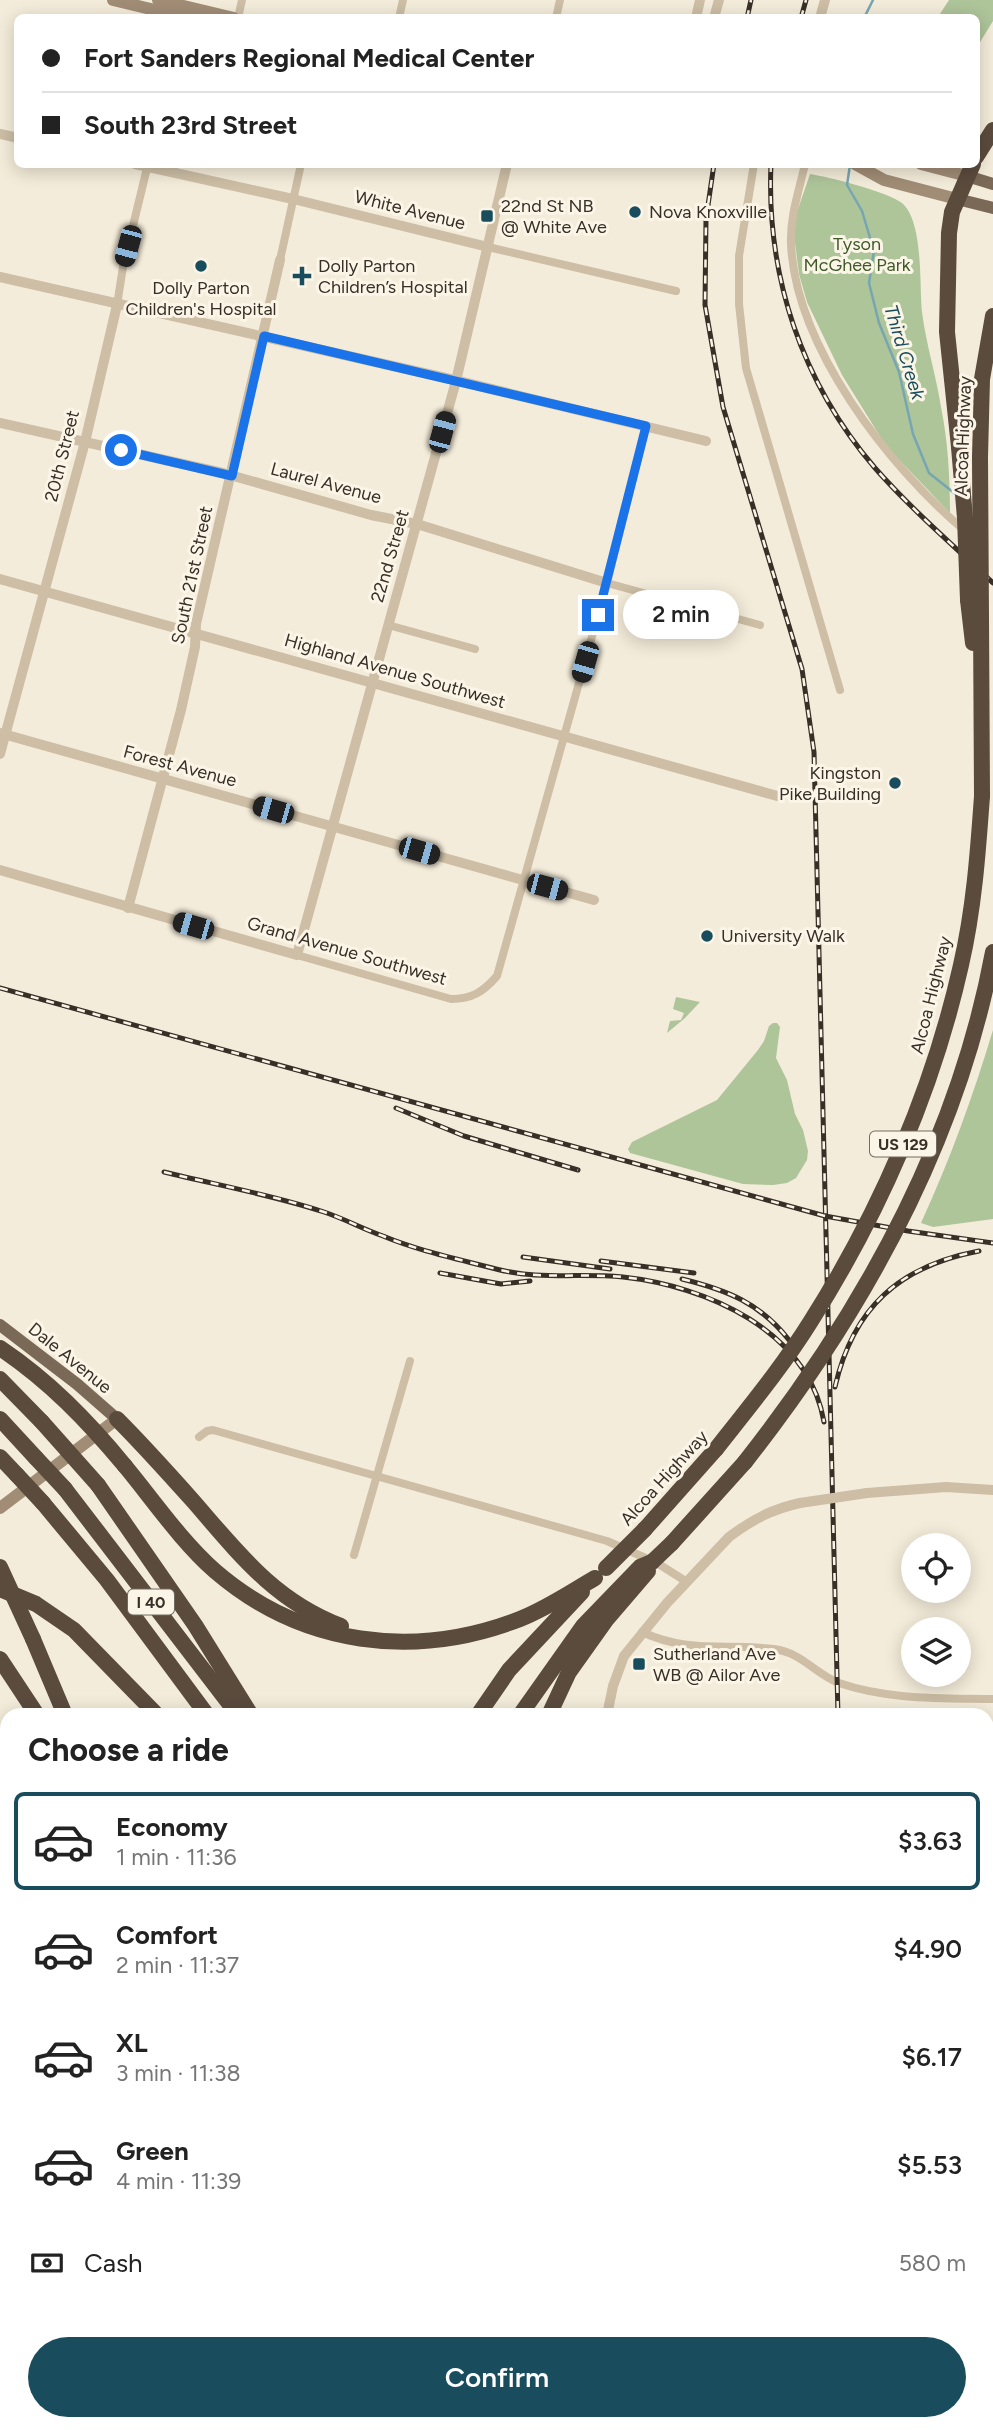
<!DOCTYPE html>
<html lang="en">
<head>
<meta charset="utf-8">
<style>
  :root { --surface:#fff; --page:#f2f2f2; --text:#222; --muted:#767676; --line:#e0e0e0; --accent:#194d5d }
  body { margin:0; font-family:Figtree,sans-serif; background:var(--page); color:var(--text); height:100vh; display:flex; flex-direction:column; font-size:26px; white-space:nowrap }
  * { box-sizing:border-box; margin:0 }
  p { font-size:23px; color:var(--muted) }
  .icon { flex:none; width:38px; height:38px; fill:none; stroke:currentColor; stroke-width:2; stroke-linecap:round; stroke-linejoin:round }
  .map { position:relative; flex:1; overflow:hidden }
  .panel { position:absolute; left:0px; top:1708px; width:994px; height:723px; display:flex; flex-direction:column; background:var(--surface); border-radius:21px 21px 0 0; box-shadow:0 4px 18px #0003 }
  .panel>* { flex:none }
  .hud { position:absolute; left:14px; top:14px; width:966px; height:154px; border-radius:10px; box-shadow:0 4px 18px #0003; display:grid; align-content:center; height:154px; padding:0 28px; background:var(--surface) }
  .buttons { position:absolute; left:901px; top:1533px; display:grid; gap:14px }
  .buttons a { display:grid; place-items:center; width:70px; height:70px; border-radius:50%; background:var(--surface); box-shadow:0 4px 18px #0003; font-size:35px }
  .end { position:absolute; width:32px; height:32px; margin:-16px; border:9px solid #1a73e8; background:#fff; box-shadow:0 0 0 4px #fff }
  .from { border-radius:50% }
  .bubble { position:absolute; height:49px; border-radius:24px; background:var(--surface); box-shadow:0 4px 18px #0003; font-size:23px; font-weight:600; line-height:49px; text-align:center }
  .car { position:absolute; width:21px; height:42px; margin:-21px -10px; border-radius:9px; box-shadow:0 0 5px 2px #0007; background:linear-gradient(#222 24%,#8ab4d8 0 40%,#222 0 76%,#8ab4d8 0 86%,#222 0) }
  .hud b { display:flex; align-items:center; gap:24px; height:66px; font-size:26px }
  .hud b+b { border-top:2px solid var(--line) }
  .hud i { width:18px; height:18px; background:var(--text) }
  ul { padding:0; list-style:none }
  li { display:flex; align-items:center; gap:21px; height:98px; margin:0 14px 10px; padding:0 14px; border:4px solid transparent; border-radius:10px }
  li div { flex:1 }
  li b { display:block; font-size:26px }
  li em { font-style:normal; font-weight:600 }
  li.on { border-color:var(--accent) }
  li>.icon { width:63px; height:63px; stroke-width:1.5 }
  h2 { padding:0 28px; font-size:32px; line-height:84px }
  .pay { display:flex; align-items:center; gap:18px; height:77px; padding:0 28px; font-size:26px }
  .pay p { margin-inline-start:auto }
  .primary-button { display:flex; gap:14px; margin-top:auto; padding:14px 28px }
  .primary-button a { flex:1; height:80px; border-radius:42px; background:var(--accent); color:#fff; font-size:28px; font-weight:600; line-height:80px; text-align:center }
  .map>svg:first-child { display:block }
</style>
</head>
<body>
<div class="map">
<svg width="993" height="2430" viewBox="0 0 993 2430">
  <rect width="100%" height="100%" fill="#f4ecda"/>
  <!-- green -->
  <g fill="#aec499">
    <polygon points="949,0 993,0 993,21 977,47 976,18 938,17"/>
    <path d="M810 174C829 177 888 192 902 203 924 222 919 285 922 312 926 344 936 375 941 407 948 442 950 477 950 513L886 446 842 375 807 302 799 274 794 235 797 212Z"/>
    <polygon points="676,997 700,1002 685,1018 667,1033 670,1021 681,1020 684,1013 673,1009"/>
    <polygon points="773,1023 777,1023 780,1027 776,1058 787,1080 795,1114 803,1130 808,1151 807,1160 796,1178 787,1183 773,1185 743,1184 630,1153 628,1149 632,1142 717,1100 758,1050 764,1041 769,1026"/>
    <path d="M993 1030V1219L933 1227 921 1223C950 1160 973 1096 993 1030Z"/>
  </g>
  <g fill="none" stroke-linecap="round" stroke-linejoin="round">
    <!-- stream -->
    <g stroke="#77a6b3" stroke-width="2.5">
      <polyline points="864,18 873,0"/>
      <polyline points="850,165 847,185 862,211 874,251 869,283 879,323 899,372 913,434 929,473 958,496"/>
    </g>
    <!-- minor -->
    <g stroke="#cdbea5" stroke-width="8">
      <polyline points="238,18 242,0"/>
      <polyline points="399,18 403,0"/>
      <polyline points="556,18 560,0"/>
      <polyline points="754,164 739,256 739,304 746,368 840,690"/>
      <path d="M805 164C799 191 790 216 791 243 795 346 888 466 964 530"/>
      <polyline points="488,247 676,291"/>
      <polyline points="280,260 301,164"/>
      <polyline points="117,305 123,267 148,164"/>
      <polyline points="607,583 760,625"/>
      <polyline points="388,625 475,649"/>
      <path d="M297 955 451 999C472 999 483 992 497 976L607 583 646 426"/>
      <polyline points="199,1437 207,1431 213,1430 607,1541 657,1563 687,1582"/>
      <polyline points="354,1555 410,1361"/>
      <path d="M642 1632C690 1654 725 1643 774 1649 803 1653 815 1674 839 1683 888 1700 942 1698 993 1699"/>
      <polyline points="0,2253 7,2253"/>
      <polyline points="238,2430 238,2424"/>
      <polyline points="917,2430 921,2424"/>
    </g>
    <!-- tertiary -->
    <g stroke="#cdbea5" stroke-width="10">
      <polyline points="696,18 700,0"/>
      <polyline points="714,18 719,0"/>
      <polyline points="820,18 825,0"/>
      <polyline points="0,134 18,138"/>
      <polyline points="135,164 293,199 488,247"/>
      <polyline points="0,277 446,378 706,441"/>
      <polyline points="0,423 223,473 371,515 417,524 607,583"/>
      <polyline points="0,579 781,797"/>
      <polyline points="0,733 594,900"/>
      <polyline points="0,754 85,442 117,305"/>
      <polyline points="0,870 297,955 456,381 507,164"/>
      <polyline points="128,908 181,710 195,647 196,624 280,260"/>
      <polyline points="867,1493 946,1487 993,1490"/>
      <path d="M607 1715 613 1686 624 1656 667 1603 729 1537C752 1520 772 1509 800 1503"/>
    </g>
    <!-- secondary -->
    <g stroke="#a18d76" stroke-width="12">
      <polyline points="113,0 188,18"/>
      <polyline points="158,0 234,18"/>
      <polyline points="855,164 884,180 957,199"/>
      <polyline points="921,164 967,176"/>
      <polyline points="0,1508 117,1419"/>
      <polyline points="0,1765 7,1766"/>
      <polyline points="0,1782 7,1782"/>
      <polyline points="987,2321 993,2337"/>
      <polyline points="987,2362 993,2375"/>
    </g>
    <!-- primary -->
    <g stroke="#7b6957" stroke-width="12">
      <polyline points="967,176 993,184"/>
      <polyline points="957,199 993,208"/>
      <polyline points="0,1325 77,1384 117,1419"/>
      <polyline points="0,2351 7,2360"/>
      <polyline points="42,2424 44,2430"/>
    </g>
    <!-- motorway -->
    <g stroke="#5a4b3d" stroke-width="16">
      <polyline points="976,157 993,130"/>
      <polyline points="959,447 947,332 949,233 952,212 973,164"/>
      <polyline points="980,457 982,379 993,316"/>
      <polyline points="968,600 973,643"/>
      <polyline points="981,616 982,796"/>
      <polyline points="0,1379 42,1422"/>
      <polyline points="0,1419 36,1458"/>
      <path d="M117 1419C144 1446 169 1474 194 1502 239 1554 275 1601 341 1626"/>
      <polyline points="0,1457 17,1475"/>
      <path d="M125 1466C154 1501 181 1541 215 1571 302 1646 414 1660 520 1619 546 1609 571 1592 595 1578"/>
      <polyline points="98,1485 195,1625 251,1715"/>
      <polyline points="65,1489 238,1715"/>
      <polyline points="43,1503 107,1580 207,1715"/>
      <polyline points="645,1529 716,1449"/>
      <polyline points="672,1543 745,1462"/>
      <polyline points="0,1589 36,1604 74,1630 157,1715"/>
      <polyline points="33,1639 65,1715"/>
      <polyline points="0,1659 37,1715"/>
      <polyline points="478,1715 509,1670 582,1592"/>
      <polyline points="520,1715 583,1626 640,1567 652,1562"/>
      <polyline points="549,1715 569,1672 606,1620 648,1571"/>
      <polyline points="987,2189 993,2190"/>
      <polyline points="987,2212 993,2213"/>
      <polyline points="987,2255 993,2256"/>
    </g>
    <defs>
      <g id="rail">
        <polyline points="747,18 751,0"/>
        <polyline points="801,18 806,0"/>
        <polyline points="714,164 706,219 705,305 723,407 802,669 814,752 838,1715"/>
        <path d="M771 164C766 276 802 383 875 468 911 509 953 545 993 583"/>
        <polyline points="0,988 825,1216 908,1231 993,1243"/>
        <polyline points="396,1108 464,1136 578,1170"/>
        <path d="M164 1172C217 1185 273 1195 324 1212 345 1219 363 1229 383 1236 419 1251 458 1259 496 1269 538 1280 580 1273 623 1277 706 1286 808 1330 824 1422"/>
        <polyline points="523,1257 610,1269"/>
        <polyline points="601,1261 694,1273"/>
        <polyline points="440,1273 501,1284 530,1281"/>
        <path d="M682 1279C727 1290 760 1303 789 1340"/>
        <path d="M835 1387C853 1308 899 1266 979 1251"/>
        <polyline points="987,2196 993,2201"/>
        <polyline points="987,2262 993,2273"/>
      </g>
    </defs>
    <!-- rail casing -->
    <use href="#rail" stroke="#382f27" stroke-width="5"/>
    <!-- rail -->
    <use href="#rail" stroke="#fbf5e7" stroke-width="2.5" stroke-dasharray="8" stroke-linecap="butt"/>
    <!-- tertiary-bridge -->
    <polyline stroke="#cdbea5" stroke-width="10" points="800,1503 867,1493"/>
    <!-- motorway-bridge -->
    <g stroke="#5a4b3d" stroke-width="16">
      <polyline points="959,447 965,518 968,600"/>
      <polyline points="980,457 981,616"/>
      <path d="M0 1348C49 1381 87 1420 125 1466"/>
      <polyline points="42,1422 98,1485"/>
      <path d="M716 1449C749 1407 783 1366 811 1321 880 1212 933 1090 961 965 974 909 978 852 982 796"/>
      <polyline points="36,1458 65,1489"/>
      <path d="M745 1462C863 1312 958 1141 993 952"/>
      <polyline points="17,1475 43,1503"/>
      <polyline points="652,1562 672,1543"/>
      <polyline points="0,1567 33,1639"/>
      <polyline points="606,1568 645,1529"/>
      <polyline points="987,2270 993,2270"/>
    </g>
  </g>
  <g fill="none" stroke-linecap="round" stroke-linejoin="round">
    <!-- route -->
    <polyline stroke="#1a73e8" stroke-width="9" points="121,450 232,476 264,336 646,426 598,615"/>
  </g>
  <!-- markers -->
  <g fill="#194d5d" stroke="#fbf5e7" stroke-width="2.5">
    <circle cx="635" cy="212" r="7"/>
    <rect x="480" y="209" width="14" height="14" rx="3.5"/>
    <circle cx="201" cy="266" r="7"/>
    <path d="M298.5 265.5h7v7h7v7h-7v7h-7v-7h-7v-7h7z"/>
    <circle cx="895" cy="783" r="7"/>
    <circle cx="707" cy="936" r="7"/>
    <rect x="632" y="1657" width="14" height="14" rx="3.5"/>
  </g>
  <g text-anchor="middle" stroke-width="6" stroke-linejoin="round" paint-order="stroke">
    <!-- shield labels -->
    <g fill="#fbf5e7" stroke="#726a61" stroke-width="2">
      <rect x="870" y="1131.5" width="66" height="25" rx="5"/>
      <rect x="128" y="1589.5" width="46" height="25" rx="5"/>
    </g>
    <g font-size="16" font-weight="bold" fill="#382f27">
      <text x="903" y="1150">US 129</text>
      <text x="151" y="1608">I 40</text>
    </g>
    <!-- poi labels -->
    <g font-size="18" fill="#382f27" stroke="#fbf5e7" text-anchor="start">
      <text x="501" y="212">22nd St NB<tspan x="501" dy="21">@ White Ave</tspan></text>
      <text x="649" y="218">Nova Knoxville</text>
      <text x="318" y="272">Dolly Parton<tspan x="318" dy="21">Children’s Hospital</tspan></text>
      <text x="201" y="294" text-anchor="middle">Dolly Parton<tspan x="201" dy="21">Children's Hospital</tspan></text>
      <text x="881" y="779" text-anchor="end">Kingston<tspan x="881" dy="21">Pike Building</tspan></text>
      <text x="721" y="942">University Walk</text>
      <text x="653" y="1660">Sutherland Ave<tspan x="653" dy="21">WB @ Ailor Ave</tspan></text>
    </g>
    <!-- street labels -->
    <g font-size="18" fill="#382f27" stroke="#fbf5e7">
      <text transform="translate(410 210) rotate(14)" y="6">White Avenue</text>
      <text transform="translate(963 436) rotate(-88)" y="6">Alcoa Highway</text>
      <text transform="translate(62 456) rotate(-76)" y="6">20th Street</text>
      <text transform="translate(326 483) rotate(15)" y="6">Laurel Avenue</text>
      <text transform="translate(390 556) rotate(-74)" y="6">22nd Street</text>
      <text transform="translate(192 575) rotate(-78)" y="6">South 21st Street</text>
      <text transform="translate(395 671) rotate(16)" y="6">Highland Avenue Southwest</text>
      <text transform="translate(180 766) rotate(15)" y="6">Forest Avenue</text>
      <text transform="translate(347 951) rotate(16)" y="6">Grand Avenue Southwest</text>
      <text transform="translate(931 995) rotate(-76)" y="6">Alcoa Highway</text>
      <text transform="translate(70 1358) rotate(39)" y="6">Dale Avenue</text>
      <text transform="translate(664 1478) rotate(-48)" y="6">Alcoa Highway</text>
    </g>
    <!-- park labels -->
    <g font-size="18" fill="#3f5929" stroke="#fbf5e7">
      <text x="857" y="250">Tyson<tspan x="857" dy="21">McGhee Park</tspan></text>
    </g>
    <!-- water labels -->
    <g font-size="19" font-style="italic" fill="#194d5d" stroke="#fbf5e7">
      <text transform="translate(905 352) rotate(73)" y="7">Third Creek</text>
    </g>
  </g>
</svg>
<div class="buttons">
<a><svg class="icon" aria-label="locate" viewBox="0 0 24 24"><circle cx="12" cy="12" r="6"/><path d="M12 2v4M12 18v4M2 12h4M18 12h4"/></svg></a>
<a><svg class="icon" aria-label="layers" viewBox="0 0 24 24"><path d="M12 4l9 5-9 5-9-5zM3 14l9 5 9-5"/></svg></a>
</div>
<i class="end from" style="left:121px;top:450px"></i>
<i class="end" style="left:598px;top:615px"></i>
<div class="bubble" style="left:623px;top:590px;width:116px">2 min</div>
<i class="car" style="left:128px;top:246px;rotate:195deg"></i>
<i class="car" style="left:442px;top:432px;rotate:15deg"></i>
<i class="car" style="left:585px;top:662px;rotate:196deg"></i>
<i class="car" style="left:273px;top:810px;rotate:286deg"></i>
<i class="car" style="left:419px;top:851px;rotate:106deg"></i>
<i class="car" style="left:547px;top:887px;rotate:105deg"></i>
<i class="car" style="left:193px;top:926px;rotate:286deg"></i>
<div class="hud">
<b><i class="from"></i>Fort Sanders Regional Medical Center</b>
<b><i></i>South 23rd Street</b>
</div>
<section class="panel">
<h2>Choose a ride</h2>
<ul>
<li class="on"><svg class="icon" aria-label="car" viewBox="0 0 24 24"><path d="M5 17H2v-5l4-1 3-4h7l3 4 3 1v5h-3M9 17h6M6 11h13"/><circle cx="7" cy="17" r="2"/><circle cx="17" cy="17" r="2"/></svg><div><b>Economy</b><p>1 min · 11:36</p></div><em>$3.63</em></li>
<li><svg class="icon" aria-label="car" viewBox="0 0 24 24"><path d="M5 17H2v-5l4-1 3-4h7l3 4 3 1v5h-3M9 17h6M6 11h13"/><circle cx="7" cy="17" r="2"/><circle cx="17" cy="17" r="2"/></svg><div><b>Comfort</b><p>2 min · 11:37</p></div><em>$4.90</em></li>
<li><svg class="icon" aria-label="car" viewBox="0 0 24 24"><path d="M5 17H2v-5l4-1 3-4h7l3 4 3 1v5h-3M9 17h6M6 11h13"/><circle cx="7" cy="17" r="2"/><circle cx="17" cy="17" r="2"/></svg><div><b>XL</b><p>3 min · 11:38</p></div><em>$6.17</em></li>
<li><svg class="icon" aria-label="car" viewBox="0 0 24 24"><path d="M5 17H2v-5l4-1 3-4h7l3 4 3 1v5h-3M9 17h6M6 11h13"/><circle cx="7" cy="17" r="2"/><circle cx="17" cy="17" r="2"/></svg><div><b>Green</b><p>4 min · 11:39</p></div><em>$5.53</em></li>
</ul>
<div class="pay"><svg class="icon" aria-label="cash" viewBox="0 0 24 24"><path d="M3 7h18v10H3z"/><circle cx="12" cy="12" r="2"/></svg>Cash<p>580 m</p></div>
<div class="primary-button"><a>Confirm</a></div>
</section>
</div>
</body>
</html>
